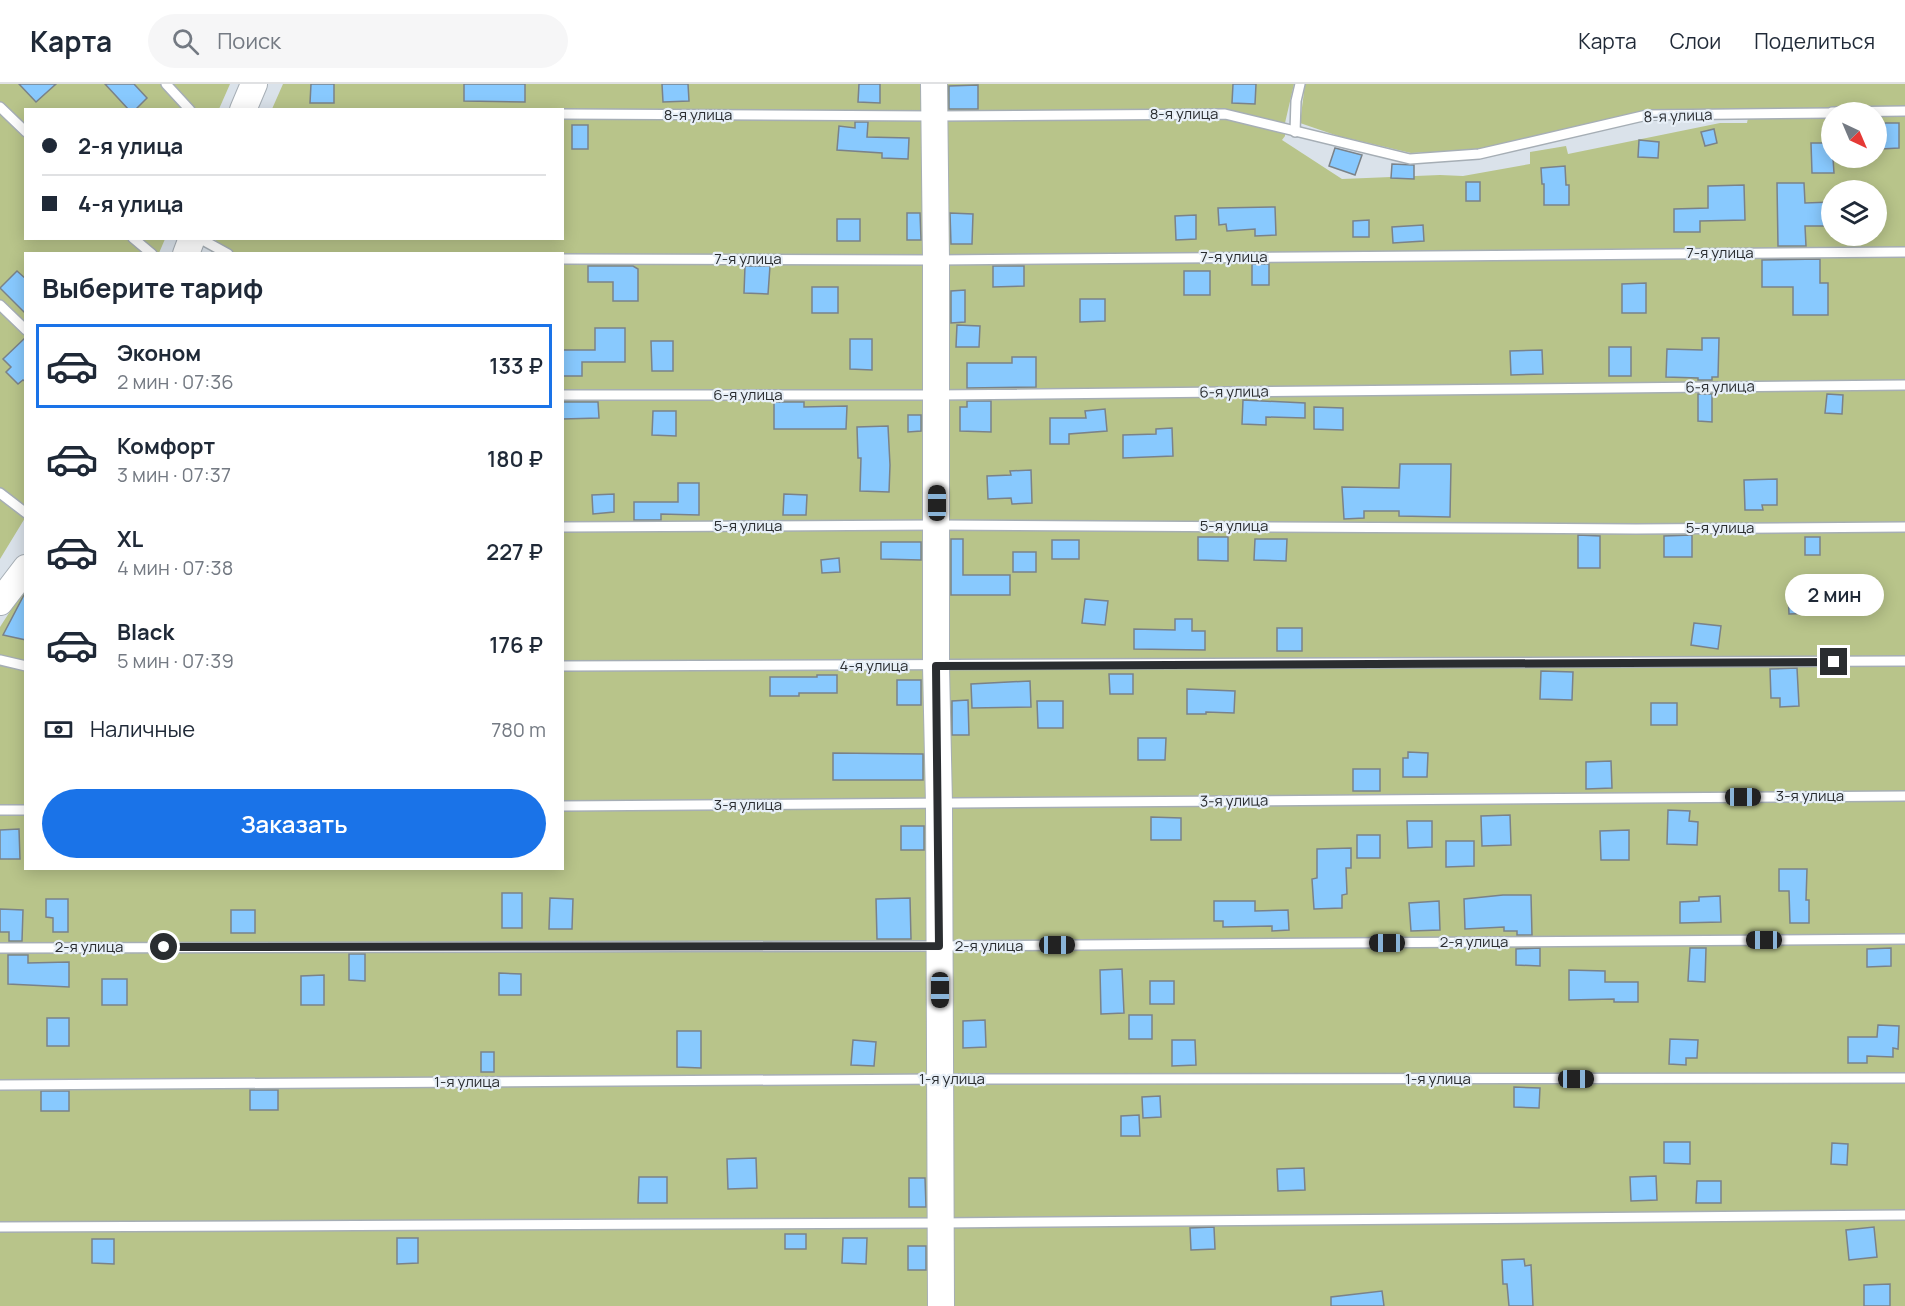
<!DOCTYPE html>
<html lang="ru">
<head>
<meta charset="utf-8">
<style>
  :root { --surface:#fff; --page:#f6f6f7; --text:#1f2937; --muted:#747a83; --line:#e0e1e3; --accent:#1a73e8 }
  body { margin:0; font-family:Manrope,sans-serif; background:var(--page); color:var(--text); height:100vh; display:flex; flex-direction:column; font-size:22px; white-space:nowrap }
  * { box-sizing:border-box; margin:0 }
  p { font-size:20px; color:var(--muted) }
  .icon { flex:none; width:33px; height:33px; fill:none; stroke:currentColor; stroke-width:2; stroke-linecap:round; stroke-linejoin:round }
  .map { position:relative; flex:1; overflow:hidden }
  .side { position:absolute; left:24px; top:168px; width:540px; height:618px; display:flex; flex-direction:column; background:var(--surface); border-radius:0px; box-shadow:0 3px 15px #0003 }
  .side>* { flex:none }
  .banner { position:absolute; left:24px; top:24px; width:540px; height:132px; border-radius:0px; box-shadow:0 3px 15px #0003; display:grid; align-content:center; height:132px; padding:0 18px; background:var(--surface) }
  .needle { width:39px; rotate:136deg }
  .buttons { position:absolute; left:1821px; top:18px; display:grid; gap:12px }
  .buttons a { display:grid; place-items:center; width:66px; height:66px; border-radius:50%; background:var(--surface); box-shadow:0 3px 15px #0003; font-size:30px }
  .end { position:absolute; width:27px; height:27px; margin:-14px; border:8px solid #2a2d30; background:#fff; box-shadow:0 0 0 3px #fff }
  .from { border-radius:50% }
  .bubble { position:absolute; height:42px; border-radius:21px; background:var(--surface); box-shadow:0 3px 15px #0003; font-size:20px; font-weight:600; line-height:42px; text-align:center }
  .car { position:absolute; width:18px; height:36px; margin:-18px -9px; border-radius:8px; box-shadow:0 0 4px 2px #0007; background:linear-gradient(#222 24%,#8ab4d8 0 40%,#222 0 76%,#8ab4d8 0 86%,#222 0) }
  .banner b { display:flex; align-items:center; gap:21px; height:57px; font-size:22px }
  .banner b+b { border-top:2px solid var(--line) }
  .banner i { width:15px; height:15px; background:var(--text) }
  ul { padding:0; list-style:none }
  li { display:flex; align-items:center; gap:18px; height:84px; margin:0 12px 9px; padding:0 6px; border:3px solid transparent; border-radius:0px }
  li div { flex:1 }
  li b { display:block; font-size:22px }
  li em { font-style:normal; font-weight:600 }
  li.on { border-color:var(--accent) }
  li>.icon { width:54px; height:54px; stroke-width:1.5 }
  h2 { padding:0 18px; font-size:27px; line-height:72px }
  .pay { display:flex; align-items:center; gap:15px; height:66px; padding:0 18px; font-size:22px }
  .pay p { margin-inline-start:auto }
  .button { display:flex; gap:12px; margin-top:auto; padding:12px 18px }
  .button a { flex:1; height:69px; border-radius:36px; background:var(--accent); color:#fff; font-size:24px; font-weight:600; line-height:69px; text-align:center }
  header { display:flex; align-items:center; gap:36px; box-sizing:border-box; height:84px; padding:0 30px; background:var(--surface); border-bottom:2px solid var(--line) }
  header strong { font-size:28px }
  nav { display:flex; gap:33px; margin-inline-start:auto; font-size:21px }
  .search { width:420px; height:54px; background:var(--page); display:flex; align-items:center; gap:15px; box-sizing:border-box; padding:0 21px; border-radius:33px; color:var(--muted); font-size:22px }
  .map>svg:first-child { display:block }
</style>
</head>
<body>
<header>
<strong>Карта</strong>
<div class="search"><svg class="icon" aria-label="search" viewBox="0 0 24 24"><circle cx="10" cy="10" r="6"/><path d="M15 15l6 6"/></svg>Поиск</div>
<nav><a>Карта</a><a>Слои</a><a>Поделиться</a></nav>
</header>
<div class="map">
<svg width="1905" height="1222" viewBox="0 0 1905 1222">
  <rect width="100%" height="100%" fill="#dae2ea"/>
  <!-- green -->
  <g fill="#b8c48a" fill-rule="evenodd">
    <polygon points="0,0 230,0 219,25 26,26 26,154 165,155 159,169 26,170 25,434 0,475"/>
    <path d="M283 0H1294L1285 39V52L1282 56 1342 95 1440 91 1463 92 1530 80V68L1566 62 1568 70 1720 39H1747L1750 24 1647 28 1476 66 1411 69 1338 52 1300 39 1305 0H1905V1222H0V543L25 504 26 784H562V170L211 169 217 154H562V26L272 25ZM1832 28H1876V74H1832ZM1832 106H1876V152H1832Z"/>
  </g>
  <!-- building -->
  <g fill="#88c9fe" stroke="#7a8289" stroke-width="1.5">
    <polygon points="19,0 56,0 36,18"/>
    <polygon points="105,0 134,0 147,14 135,26 129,26"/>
    <polygon points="311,0 334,0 334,19 310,19"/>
    <polygon points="464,0 525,0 525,18 464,17"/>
    <polygon points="662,0 688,0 689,17 663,18"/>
    <polygon points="859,0 880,0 880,19 858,18"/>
    <polygon points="1233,0 1256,0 1255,20 1232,19"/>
    <polygon points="978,1 978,25 949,25 949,2"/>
    <polygon points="855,38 868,38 867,53 909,54 908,75 882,74 882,69 837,66 839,42 855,44"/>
    <polygon points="1881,39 1899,39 1899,64 1881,65"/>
    <rect x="572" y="41" width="16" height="24"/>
    <polygon points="1714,45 1717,59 1705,62 1701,48"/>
    <polygon points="1639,56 1659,58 1658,74 1638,73"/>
    <polygon points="1811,59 1832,59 1834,89 1812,89"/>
    <polygon points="1335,64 1362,71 1355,91 1329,82"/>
    <polygon points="1392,80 1414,81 1414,95 1391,94"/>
    <polygon points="1565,82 1566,101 1569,101 1569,121 1544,121 1544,100 1542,100 1541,84"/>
    <rect x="1466" y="98" width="14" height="19"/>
    <polygon points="1777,99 1804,99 1805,119 1832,118 1832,142 1805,142 1806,162 1778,162"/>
    <polygon points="1744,101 1745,136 1700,137 1700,148 1674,148 1674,125 1708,124 1708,102"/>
    <polygon points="1275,123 1276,151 1255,152 1255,145 1227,147 1226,140 1219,141 1218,124"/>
    <polygon points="907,129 920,129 921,156 907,156"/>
    <polygon points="950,129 973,130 972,160 951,160"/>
    <polygon points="1196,131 1196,155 1176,156 1175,132"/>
    <rect x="837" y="135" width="23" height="22"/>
    <polygon points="1369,136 1369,153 1353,153 1353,137"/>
    <polygon points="1423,141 1424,157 1393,159 1392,143"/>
    <polygon points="1820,175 1820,199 1828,199 1828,231 1793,231 1793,203 1762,203 1762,176"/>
    <rect x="1252" y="180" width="17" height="21"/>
    <polygon points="588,182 633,182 638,185 638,217 613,217 613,198 588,198"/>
    <polygon points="745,182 770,182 768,210 744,209"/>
    <polygon points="993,182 1024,182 1024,202 993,203"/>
    <polygon points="17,187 26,195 26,230 0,204"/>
    <rect x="1184" y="187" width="26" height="24"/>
    <polygon points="1646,199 1646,229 1622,229 1622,200"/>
    <rect x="812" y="203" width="26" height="26"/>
    <polygon points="965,206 965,238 951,239 951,207"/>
    <polygon points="1080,215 1105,215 1105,237 1080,238"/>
    <polygon points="957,241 980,242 979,263 956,263"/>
    <polygon points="595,244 625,244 625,278 582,278 582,292 562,292 562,266 595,266"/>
    <polygon points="26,253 26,298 23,296 18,300 6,288 11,283 3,275"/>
    <polygon points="1702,254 1719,254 1718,293 1712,293 1712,296 1698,296 1698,294 1666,293 1667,265 1702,266"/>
    <polygon points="850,255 872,255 872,286 850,285"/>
    <polygon points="651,257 673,257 673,287 652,287"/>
    <rect x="1609" y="263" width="22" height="29"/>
    <polygon points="1542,266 1543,290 1511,291 1510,267"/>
    <polygon points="1012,273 1036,273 1036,303 967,304 967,279 1012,279"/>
    <polygon points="1698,310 1712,310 1712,338 1698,337"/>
    <polygon points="1827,310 1843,311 1842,330 1825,329"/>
    <polygon points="1243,316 1305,319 1305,334 1266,333 1266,341 1242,340"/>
    <polygon points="967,317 991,317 991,348 960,347 960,323 967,323"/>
    <polygon points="562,318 598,318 599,334 562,335"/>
    <polygon points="774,318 804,318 804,323 847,322 846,345 774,345"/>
    <polygon points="1314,323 1343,324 1343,346 1314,345"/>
    <polygon points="1105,325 1107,347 1069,350 1069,360 1050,360 1050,334 1086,334 1085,327"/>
    <polygon points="653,327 676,327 676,352 652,351"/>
    <polygon points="908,331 921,331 921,347 908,348"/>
    <polygon points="888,342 890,381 889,408 860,407 861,374 858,374 857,343"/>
    <polygon points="1172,344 1173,372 1123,374 1123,351 1156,350 1156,345"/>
    <polygon points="1400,380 1451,380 1450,433 1399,432 1399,427 1364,427 1364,434 1344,435 1342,403 1399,404"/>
    <polygon points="1031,386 1032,419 1012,420 1011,414 988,415 987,392 1011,391 1010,387"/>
    <polygon points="1777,395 1777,421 1762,421 1763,426 1745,426 1744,396"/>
    <polygon points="678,399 699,399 699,431 661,430 661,436 634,436 634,418 678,418"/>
    <polygon points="614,410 614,428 593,430 592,411"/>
    <polygon points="784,410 807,411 806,431 783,431"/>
    <polygon points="1578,451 1600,452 1600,484 1578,484"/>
    <polygon points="1692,451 1692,473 1664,473 1664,452"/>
    <polygon points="1198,453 1228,453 1228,477 1198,476"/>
    <rect x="1805" y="453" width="15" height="18"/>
    <polygon points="951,455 963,455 963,491 1010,491 1010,511 951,511"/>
    <polygon points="1255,455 1287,455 1286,477 1254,476"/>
    <rect x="1052" y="456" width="27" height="19"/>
    <polygon points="881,458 921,458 921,476 881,475"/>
    <rect x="1013" y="468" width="23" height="20"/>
    <polygon points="839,474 840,488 822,489 821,476"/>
    <polygon points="1821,508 1821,529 1789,530 1788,509"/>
    <polygon points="26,509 26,556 3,551 24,511"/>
    <polygon points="1085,515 1108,517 1105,541 1082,539"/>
    <polygon points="1175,535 1192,535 1192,547 1205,547 1205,566 1134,565 1134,545 1175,546"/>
    <polygon points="1694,539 1721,542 1718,565 1691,561"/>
    <rect x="1277" y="544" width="25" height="23"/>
    <polygon points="1797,584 1799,622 1780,623 1780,614 1771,614 1770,585"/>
    <polygon points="1541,587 1573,588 1572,616 1540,615"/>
    <polygon points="1109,590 1133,590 1133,610 1110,610"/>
    <polygon points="817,591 837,591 837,609 799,609 799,612 770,612 770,593 817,593"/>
    <rect x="897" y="596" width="24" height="25"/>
    <polygon points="1030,597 1031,623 972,624 971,600"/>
    <polygon points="1187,605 1235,607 1234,629 1206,628 1206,630 1187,630"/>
    <polygon points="968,616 969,651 952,651 952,617"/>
    <polygon points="1037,617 1063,617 1063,644 1038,644"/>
    <rect x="1651" y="619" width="26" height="22"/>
    <polygon points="1138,654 1166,654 1165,676 1138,676"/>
    <polygon points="1408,668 1428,669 1427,693 1403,693 1403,674 1408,674"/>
    <polygon points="833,669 923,670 923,696 833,696"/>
    <polygon points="1611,677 1612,704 1586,705 1586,678"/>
    <rect x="1353" y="685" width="27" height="22"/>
    <polygon points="1668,726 1690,727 1689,737 1698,738 1697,761 1667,760"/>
    <polygon points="1510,731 1511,761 1482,762 1481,732"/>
    <polygon points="1151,733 1181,734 1181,756 1151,756"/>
    <polygon points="1407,737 1432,737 1432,763 1408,764"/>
    <rect x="901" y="742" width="23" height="24"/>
    <polygon points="19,745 20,775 0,775 0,746"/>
    <polygon points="1629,746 1629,776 1601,776 1600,747"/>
    <rect x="1357" y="751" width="23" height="23"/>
    <polygon points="1446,757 1474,757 1474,782 1446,783"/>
    <polygon points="1351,764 1351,784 1346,784 1347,810 1342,811 1342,824 1314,825 1312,795 1317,794 1317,765"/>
    <polygon points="1779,785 1807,785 1806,816 1809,816 1809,839 1790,839 1789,807 1779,807"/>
    <rect x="502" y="809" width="20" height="35"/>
    <polygon points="1503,811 1531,811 1532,851 1517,851 1517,847 1504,847 1504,843 1465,845 1464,815"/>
    <polygon points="1720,812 1721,838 1680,839 1680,818 1699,817 1699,813"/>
    <polygon points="550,814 573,815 572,845 549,845"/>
    <polygon points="910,814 911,855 877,855 876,815"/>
    <polygon points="46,815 68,815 68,848 53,848 53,834 46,833"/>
    <polygon points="1214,817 1255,817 1255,827 1288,826 1289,846 1272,847 1272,842 1223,843 1223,837 1214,837"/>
    <polygon points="1439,817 1440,846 1411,847 1409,819"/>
    <polygon points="0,825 23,826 22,857 9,857 9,848 0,848"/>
    <rect x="231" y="826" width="24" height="23"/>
    <polygon points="1540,864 1540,882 1516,881 1516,865"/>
    <polygon points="1690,864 1706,864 1705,898 1688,897"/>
    <polygon points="1891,864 1891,882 1867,883 1867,865"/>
    <polygon points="349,870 365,870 365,897 349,896"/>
    <polygon points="8,871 28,871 28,879 69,878 69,903 8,900"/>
    <polygon points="1122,885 1124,929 1101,930 1100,886"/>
    <polygon points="1569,886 1605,887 1605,898 1638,898 1638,918 1614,918 1614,915 1569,916"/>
    <polygon points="499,889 521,890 521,911 499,911"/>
    <polygon points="324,891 324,921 301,921 301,892"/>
    <rect x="102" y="895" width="25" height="26"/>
    <rect x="1150" y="897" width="24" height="23"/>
    <rect x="1129" y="931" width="23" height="24"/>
    <rect x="47" y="934" width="22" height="28"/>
    <polygon points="985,936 986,963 963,964 963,937"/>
    <polygon points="1878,941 1899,942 1898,965 1893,964 1893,973 1867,972 1867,979 1848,979 1848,953 1877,953"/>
    <polygon points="677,947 701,947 701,984 677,983"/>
    <polygon points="1670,955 1698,956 1697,974 1686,974 1686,981 1669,980"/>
    <polygon points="853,956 876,958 874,982 851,981"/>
    <polygon points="1172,956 1195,956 1196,981 1172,982"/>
    <rect x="481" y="968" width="13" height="20"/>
    <polygon points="1514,1003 1540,1004 1539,1024 1514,1023"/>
    <rect x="250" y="1006" width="28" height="20"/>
    <rect x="41" y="1007" width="28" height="20"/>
    <polygon points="1160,1012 1161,1033 1143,1034 1142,1013"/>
    <polygon points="1139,1031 1140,1052 1121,1052 1121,1032"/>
    <polygon points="1664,1058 1690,1058 1690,1080 1664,1079"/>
    <polygon points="1832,1059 1848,1060 1847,1081 1831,1080"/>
    <polygon points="756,1074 757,1104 728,1105 727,1075"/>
    <polygon points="1304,1084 1305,1106 1278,1107 1277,1085"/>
    <polygon points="1656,1092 1657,1116 1631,1117 1630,1093"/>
    <polygon points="639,1093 667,1093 667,1119 638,1119"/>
    <polygon points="909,1094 925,1094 926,1123 909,1123"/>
    <polygon points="1697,1097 1721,1097 1721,1119 1696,1119"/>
    <polygon points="1214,1143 1215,1165 1191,1166 1190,1144"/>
    <polygon points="1874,1143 1877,1173 1849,1176 1846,1146"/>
    <rect x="785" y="1150" width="21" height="15"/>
    <polygon points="397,1154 418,1154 418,1179 397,1180"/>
    <polygon points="843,1154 867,1154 866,1180 842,1179"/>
    <polygon points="92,1155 114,1155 114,1180 92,1179"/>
    <rect x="908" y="1162" width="18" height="24"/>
    <polygon points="1524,1175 1525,1182 1531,1181 1533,1222 1509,1222 1507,1200 1503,1200 1502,1176"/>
    <polygon points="1890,1200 1890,1222 1864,1222 1864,1201"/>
    <polygon points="1382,1207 1384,1222 1331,1222 1331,1213"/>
  </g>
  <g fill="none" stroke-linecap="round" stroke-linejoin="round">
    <defs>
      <g id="lane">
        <polyline points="166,0 190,26"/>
        <polyline points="0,23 26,48"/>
        <polyline points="1832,28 1905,27"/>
        <polyline points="562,30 934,32 1225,30 1410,75 1479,70 1647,31 1832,29"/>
        <polyline points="1295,48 1296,17 1300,0"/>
        <polyline points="133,154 152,170"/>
        <polyline points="199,154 228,170"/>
        <polyline points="562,175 936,176 1905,168"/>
        <polyline points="0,221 26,246"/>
        <polyline points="562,311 936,311 1905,301"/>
        <polyline points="0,409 26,429"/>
        <polyline points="562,443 937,441 1636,445 1905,443"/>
        <polyline points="0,576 26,582"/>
        <polyline points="562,582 1905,577"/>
        <polyline points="562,722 1905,712"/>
        <polyline points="0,726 26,726"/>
        <polyline points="0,864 939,862 1905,855"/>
        <polyline points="0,1001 940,995 1905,994"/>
        <polyline points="0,1143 940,1139 1905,1131"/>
      </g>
      <g id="secondary">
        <polyline points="934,0 936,176 936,582 939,720 941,1222"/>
        <polyline points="243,26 254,0"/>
        <polyline points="186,170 192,154"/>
        <polyline points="0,518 26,484"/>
      </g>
    </defs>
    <!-- lane casing -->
    <use href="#lane" stroke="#a6aeb5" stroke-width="12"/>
    <!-- secondary casing -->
    <use href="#secondary" stroke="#a6aeb5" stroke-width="28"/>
    <!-- lane -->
    <use href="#lane" stroke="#fff" stroke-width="9"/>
    <!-- secondary -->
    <use href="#secondary" stroke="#fff" stroke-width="26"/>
  </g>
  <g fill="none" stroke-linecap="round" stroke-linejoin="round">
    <!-- route -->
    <polyline stroke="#2a2d30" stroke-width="8" points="164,863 939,862 936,582 1834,578"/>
  </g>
  <g text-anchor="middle" stroke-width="4.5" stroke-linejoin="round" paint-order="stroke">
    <!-- street labels -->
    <g font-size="15" fill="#2a2d30" stroke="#e7eff7">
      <text x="1184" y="35">8-я улица</text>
      <text x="698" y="36">8-я улица</text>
      <text transform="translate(1678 32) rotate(-2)" y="5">8-я улица</text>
      <text x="1720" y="174">7-я улица</text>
      <text x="1234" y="178">7-я улица</text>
      <text x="748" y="180">7-я улица</text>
      <text transform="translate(1720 303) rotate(-1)" y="5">6-я улица</text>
      <text transform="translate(1234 308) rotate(-1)" y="5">6-я улица</text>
      <text x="748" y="316">6-я улица</text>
      <text x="748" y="447">5-я улица</text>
      <text x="1234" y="447">5-я улица</text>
      <text x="1720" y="449">5-я улица</text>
      <text x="874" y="587">4-я улица</text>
      <text x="1810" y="717">3-я улица</text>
      <text transform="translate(1234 717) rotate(-1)" y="5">3-я улица</text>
      <text x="748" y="726">3-я улица</text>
      <text x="1474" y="863">2-я улица</text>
      <text x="989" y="867">2-я улица</text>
      <text x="89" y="868">2-я улица</text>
      <text x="952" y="1000">1-я улица</text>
      <text x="1438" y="1000">1-я улица</text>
      <text x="467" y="1003">1-я улица</text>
    </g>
  </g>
</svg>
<div class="buttons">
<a><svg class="needle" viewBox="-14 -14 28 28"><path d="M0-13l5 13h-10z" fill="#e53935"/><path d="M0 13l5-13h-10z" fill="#747a83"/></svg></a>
<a><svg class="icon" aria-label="layers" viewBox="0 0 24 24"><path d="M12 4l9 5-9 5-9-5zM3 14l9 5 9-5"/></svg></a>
</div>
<i class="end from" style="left:164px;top:863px"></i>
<i class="end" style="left:1834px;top:578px"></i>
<div class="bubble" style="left:1785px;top:490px;width:99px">2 мин</div>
<i class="car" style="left:937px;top:419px;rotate:0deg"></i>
<i class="car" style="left:1743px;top:713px;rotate:90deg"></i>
<i class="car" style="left:1764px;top:856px;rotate:270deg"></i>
<i class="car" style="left:1387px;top:859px;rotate:270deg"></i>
<i class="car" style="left:1057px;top:861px;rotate:90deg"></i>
<i class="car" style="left:940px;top:906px;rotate:180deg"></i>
<i class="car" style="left:1576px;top:995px;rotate:90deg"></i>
<div class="banner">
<b><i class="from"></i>2-я улица</b>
<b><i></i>4-я улица</b>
</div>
<section class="side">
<h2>Выберите тариф</h2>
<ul>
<li class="on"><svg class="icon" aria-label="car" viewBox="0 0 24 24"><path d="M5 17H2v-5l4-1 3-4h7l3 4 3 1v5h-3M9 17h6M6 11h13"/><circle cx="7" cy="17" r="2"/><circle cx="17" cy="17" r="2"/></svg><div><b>Эконом</b><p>2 мин · 07:36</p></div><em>133 ₽</em></li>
<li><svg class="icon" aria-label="car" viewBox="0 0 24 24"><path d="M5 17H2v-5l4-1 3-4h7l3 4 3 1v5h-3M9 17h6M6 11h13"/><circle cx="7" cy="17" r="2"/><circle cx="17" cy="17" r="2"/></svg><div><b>Комфорт</b><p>3 мин · 07:37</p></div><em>180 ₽</em></li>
<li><svg class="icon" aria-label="car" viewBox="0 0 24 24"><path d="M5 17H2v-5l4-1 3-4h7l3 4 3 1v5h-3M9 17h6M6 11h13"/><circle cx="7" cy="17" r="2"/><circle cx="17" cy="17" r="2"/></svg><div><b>XL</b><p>4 мин · 07:38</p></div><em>227 ₽</em></li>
<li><svg class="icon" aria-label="car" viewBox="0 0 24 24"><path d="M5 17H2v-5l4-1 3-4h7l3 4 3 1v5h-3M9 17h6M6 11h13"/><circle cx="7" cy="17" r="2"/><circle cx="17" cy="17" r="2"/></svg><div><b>Black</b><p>5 мин · 07:39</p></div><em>176 ₽</em></li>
</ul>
<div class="pay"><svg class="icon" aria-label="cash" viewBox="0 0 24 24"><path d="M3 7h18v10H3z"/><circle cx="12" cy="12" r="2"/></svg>Наличные<p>780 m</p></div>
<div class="button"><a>Заказать</a></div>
</section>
</div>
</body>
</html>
